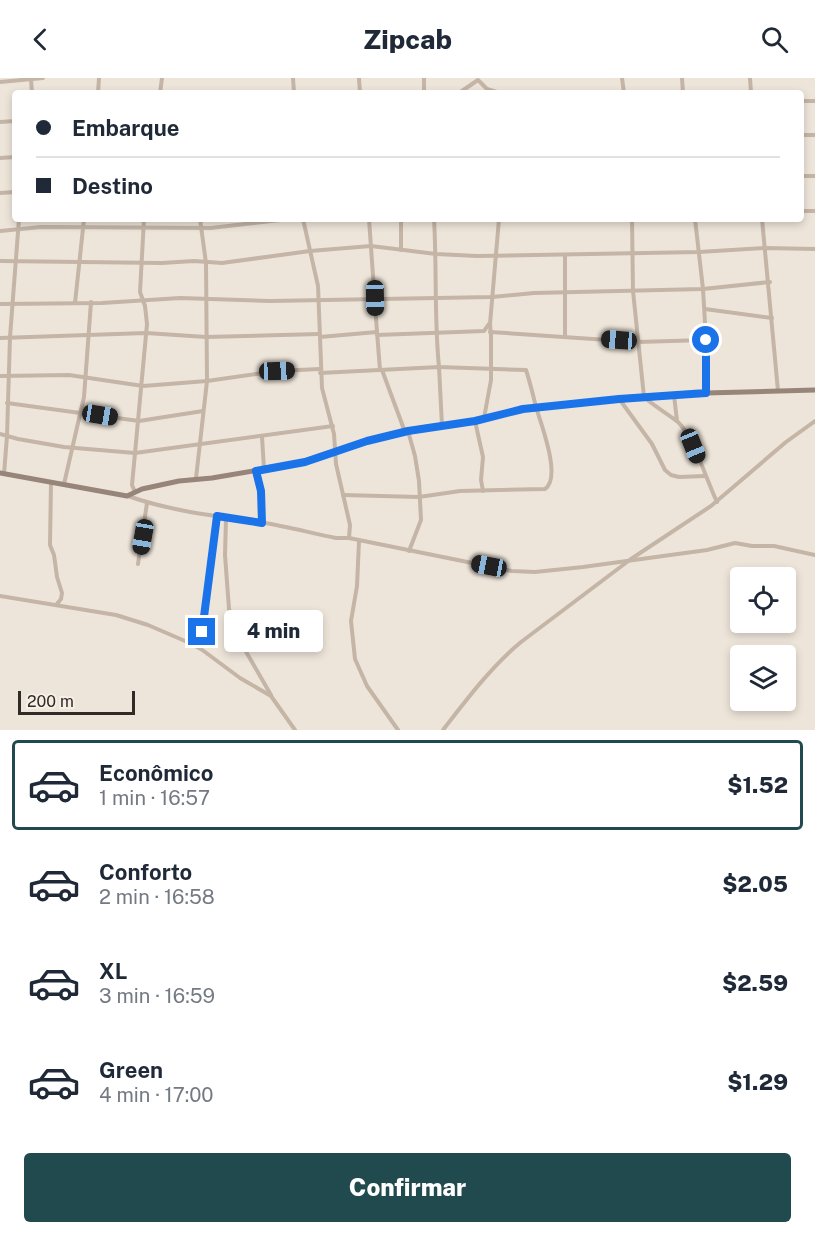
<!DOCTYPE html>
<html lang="pt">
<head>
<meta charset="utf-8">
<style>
  :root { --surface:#fff; --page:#f6f6f7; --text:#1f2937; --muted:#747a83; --line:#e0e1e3; --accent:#214a4f }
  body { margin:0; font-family:"Public Sans",sans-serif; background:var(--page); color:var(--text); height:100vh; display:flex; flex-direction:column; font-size:22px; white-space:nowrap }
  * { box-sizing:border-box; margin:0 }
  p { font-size:20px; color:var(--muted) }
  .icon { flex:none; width:33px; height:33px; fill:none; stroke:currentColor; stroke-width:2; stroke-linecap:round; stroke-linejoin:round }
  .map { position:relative; height:652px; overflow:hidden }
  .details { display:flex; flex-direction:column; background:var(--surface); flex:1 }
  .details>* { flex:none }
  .top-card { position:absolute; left:12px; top:12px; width:792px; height:132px; border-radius:6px; box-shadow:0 3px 9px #0003; display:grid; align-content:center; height:132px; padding:0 24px; background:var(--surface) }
  .tools { position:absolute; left:730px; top:489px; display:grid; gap:12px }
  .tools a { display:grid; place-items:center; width:66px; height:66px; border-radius:6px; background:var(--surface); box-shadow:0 3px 9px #0003; font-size:30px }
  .scale { position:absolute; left:18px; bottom:15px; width:117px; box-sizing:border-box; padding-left:6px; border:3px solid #322a27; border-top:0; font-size:16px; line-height:21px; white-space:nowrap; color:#322a27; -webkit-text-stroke:4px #f6efe5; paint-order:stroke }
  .end { position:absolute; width:27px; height:27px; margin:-14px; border:8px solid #1a73e8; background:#fff; box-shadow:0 0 0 3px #fff }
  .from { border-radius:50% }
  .bubble { position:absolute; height:42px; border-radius:6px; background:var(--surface); box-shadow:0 3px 9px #0003; font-size:20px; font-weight:800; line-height:42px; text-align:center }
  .car { position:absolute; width:18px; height:36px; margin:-18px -9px; border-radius:8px; box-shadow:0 0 4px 2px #0007; background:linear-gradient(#222 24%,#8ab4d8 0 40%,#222 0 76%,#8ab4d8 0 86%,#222 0) }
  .top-card b { display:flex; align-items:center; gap:21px; height:57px; font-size:22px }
  .top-card b+b { border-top:2px solid var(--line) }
  .top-card i { width:15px; height:15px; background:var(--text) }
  ul { padding:10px 0 0; list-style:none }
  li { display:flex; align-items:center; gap:18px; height:90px; margin:0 12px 9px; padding:0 12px; border:3px solid transparent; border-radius:6px }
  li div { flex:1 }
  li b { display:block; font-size:22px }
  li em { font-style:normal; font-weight:800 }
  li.current { border-color:var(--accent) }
  li>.icon { width:54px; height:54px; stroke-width:1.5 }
  .button { display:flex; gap:12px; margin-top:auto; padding:12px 24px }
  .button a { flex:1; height:69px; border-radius:6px; background:var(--accent); color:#fff; font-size:24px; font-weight:800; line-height:69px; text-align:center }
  header { display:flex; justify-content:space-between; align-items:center; height:78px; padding:0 24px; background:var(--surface); font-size:27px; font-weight:800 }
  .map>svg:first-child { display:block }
</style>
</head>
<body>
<header><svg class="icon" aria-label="back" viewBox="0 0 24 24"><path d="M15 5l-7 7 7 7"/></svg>Zipcab<svg class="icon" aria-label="search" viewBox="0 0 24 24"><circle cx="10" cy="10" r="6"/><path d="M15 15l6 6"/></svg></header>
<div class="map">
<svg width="815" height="652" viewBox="0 0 815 652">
  <rect width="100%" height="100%" fill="#eee5da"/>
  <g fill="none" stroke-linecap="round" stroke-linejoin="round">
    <!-- street -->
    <g stroke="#c4b5a7" stroke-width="4">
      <polyline points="293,0 294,15"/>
      <polyline points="359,0 360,15"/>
      <polyline points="424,0 424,15"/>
      <polyline points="622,0 624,15"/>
      <polyline points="682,0 683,15"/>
      <polyline points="750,0 751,15"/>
      <polyline points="31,1 32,15"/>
      <polyline points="0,4 43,0"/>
      <polyline points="98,15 99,0"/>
      <polyline points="160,15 162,0"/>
      <polyline points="459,15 478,2 487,11 500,15"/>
      <polyline points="801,23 815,23"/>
      <polyline points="0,44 15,43"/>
      <polyline points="801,57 815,57"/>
      <polyline points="0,80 15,79"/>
      <polyline points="801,98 815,98"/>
      <polyline points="0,115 15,114"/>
      <polyline points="801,133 815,133"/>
      <polyline points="303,141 318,208 322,310 334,356 336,386 350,447 349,460"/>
      <polyline points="369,141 377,254"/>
      <polyline points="401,141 401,172"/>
      <path d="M632 141 633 213 644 319C654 328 668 336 678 344 693 358 707 403 717 424"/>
      <polyline points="695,141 703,211 706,262 706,315"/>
      <polyline points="762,141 778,313"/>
      <polyline points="0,153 41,149 211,150 289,141"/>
      <polyline points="565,178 565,258"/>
      <polyline points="0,183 162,185 194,183 222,185 310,173 371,168 436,176 477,178 699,174 765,170 815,171"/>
      <polyline points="75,225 84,141"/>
      <polyline points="0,226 102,225 180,220 270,223 492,219 534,215 703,211 770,204"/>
      <polyline points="705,231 772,240"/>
      <polyline points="490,254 637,264 706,262"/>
      <polyline points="377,257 484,253 489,246"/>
      <polyline points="491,258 490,246 499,141"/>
      <polyline points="320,259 377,254 380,292"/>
      <polyline points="0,260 146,255 206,259 319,256"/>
      <polyline points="382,292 405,354"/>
      <polyline points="320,295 439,289 442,348"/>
      <polyline points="0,298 69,297 143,308 207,303 277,293 320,291"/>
      <polyline points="674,317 677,343"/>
      <polyline points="620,322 652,366 665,392 671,397 679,399 705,398"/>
      <polyline points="7,325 139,343 203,333"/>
      <polyline points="484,340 491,302 491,258"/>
      <polyline points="475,343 483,379 481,402 483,413"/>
      <polyline points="408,353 415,378 419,403 421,442 409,473"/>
      <polyline points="0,356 18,361 64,369 135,375 333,348"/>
      <polyline points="262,359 264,391"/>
      <polyline points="256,393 260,413 262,445"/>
      <polyline points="4,396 7,358 10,259 19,141"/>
      <polyline points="196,400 207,303 206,185 200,141"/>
      <polyline points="51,405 50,467 54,477 57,499 62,515 61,521 56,527"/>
      <polyline points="64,406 84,319 91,224"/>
      <polyline points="135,414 132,407 135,375 147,246 145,228 140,214 144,141"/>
      <path d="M343 417 419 419 460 413 545 411C562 400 541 346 536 329 533 317 530 304 526 292L439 289C434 240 437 191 434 141"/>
      <path d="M128 418C170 433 215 438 259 444 285 448 311 455 336 460H349L512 493 535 494 583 489 707 472 735 465 752 468H774L815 477"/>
      <polyline points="226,440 225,477 229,531 241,565 271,617"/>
      <polyline points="359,463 357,508 351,543 355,581 367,608 398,652"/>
      <polyline points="138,486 147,425"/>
      <polyline points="0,518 116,537 148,547 185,563 201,571 240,600 271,618 295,652"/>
      <polyline points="201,571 217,438"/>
      <path d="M443 652C467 621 491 589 521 564L631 481 711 428 786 364 815 343"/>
    </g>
    <!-- secondary -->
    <polyline stroke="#988579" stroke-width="5" points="0,395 127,418 142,411 179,403 212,400 305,384 367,363 408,353 475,343 523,331 644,319 706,315 815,312"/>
  </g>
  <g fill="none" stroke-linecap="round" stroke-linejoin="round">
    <!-- route -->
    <polyline stroke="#1a73e8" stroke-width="8" points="202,554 217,438 262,445 261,413 256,393 305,384 367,363 408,353 475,343 523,331 619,321 706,315 706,262"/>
  </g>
</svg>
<div class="tools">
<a><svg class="icon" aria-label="locate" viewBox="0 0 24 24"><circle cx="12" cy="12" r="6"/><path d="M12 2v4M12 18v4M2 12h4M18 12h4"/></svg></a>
<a><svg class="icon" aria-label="layers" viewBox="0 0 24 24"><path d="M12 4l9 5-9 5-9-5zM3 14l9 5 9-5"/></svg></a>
</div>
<div class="scale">200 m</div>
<i class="end from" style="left:706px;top:262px"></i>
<i class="end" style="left:202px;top:554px"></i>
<div class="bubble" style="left:224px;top:532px;width:99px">4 min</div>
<i class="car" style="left:375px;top:220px;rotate:179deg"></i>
<i class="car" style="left:619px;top:262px;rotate:274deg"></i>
<i class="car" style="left:277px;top:293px;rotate:88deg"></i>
<i class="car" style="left:100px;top:337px;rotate:99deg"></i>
<i class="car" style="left:693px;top:368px;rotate:158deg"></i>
<i class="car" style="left:143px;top:459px;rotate:190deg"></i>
<i class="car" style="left:489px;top:488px;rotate:281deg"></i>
<div class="top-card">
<b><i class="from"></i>Embarque</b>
<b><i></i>Destino</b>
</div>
</div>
<section class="details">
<ul>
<li class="current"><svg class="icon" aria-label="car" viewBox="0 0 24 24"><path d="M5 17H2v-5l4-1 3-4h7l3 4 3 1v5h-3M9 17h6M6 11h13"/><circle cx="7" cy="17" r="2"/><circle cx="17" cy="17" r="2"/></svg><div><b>Econômico</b><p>1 min · 16:57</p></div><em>$1.52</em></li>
<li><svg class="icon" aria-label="car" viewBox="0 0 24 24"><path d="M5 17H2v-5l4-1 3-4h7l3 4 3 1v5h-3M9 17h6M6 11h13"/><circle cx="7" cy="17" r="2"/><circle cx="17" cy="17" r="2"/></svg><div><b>Conforto</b><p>2 min · 16:58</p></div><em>$2.05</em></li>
<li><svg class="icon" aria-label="car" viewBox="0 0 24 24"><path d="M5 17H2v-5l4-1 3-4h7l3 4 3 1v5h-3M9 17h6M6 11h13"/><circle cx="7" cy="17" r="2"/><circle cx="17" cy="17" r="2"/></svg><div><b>XL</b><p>3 min · 16:59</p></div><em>$2.59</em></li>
<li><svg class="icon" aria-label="car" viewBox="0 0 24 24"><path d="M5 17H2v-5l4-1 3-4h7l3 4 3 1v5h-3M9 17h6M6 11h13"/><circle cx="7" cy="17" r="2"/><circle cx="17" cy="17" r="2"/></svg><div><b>Green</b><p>4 min · 17:00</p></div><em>$1.29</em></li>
</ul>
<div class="button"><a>Confirmar</a></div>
</section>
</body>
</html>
